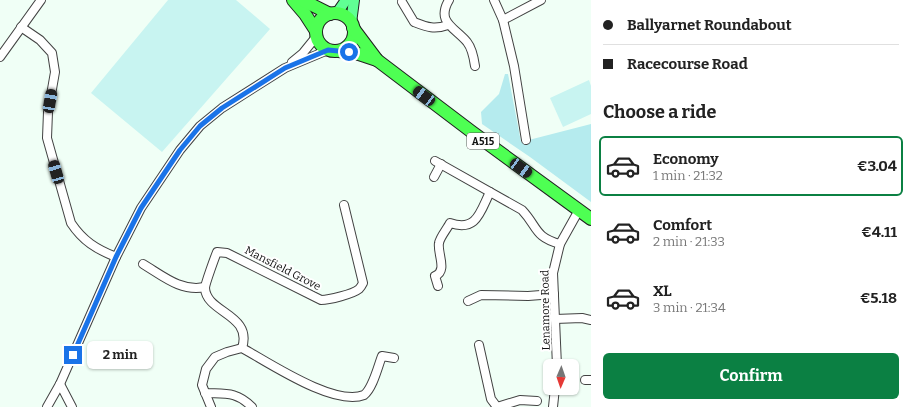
<!DOCTYPE html>
<html lang="en">
<head>
<meta charset="utf-8">
<style>
  :root { --surface:#fff; --page:#f6f6f6; --text:#222; --muted:#767676; --line:#e0e0e0; --accent:#0b8043 }
  body { margin:0; font-family:Bitter,serif; background:var(--page); color:var(--text); height:100vh; display:flex; flex-direction:column; font-size:15px; white-space:nowrap }
  * { box-sizing:border-box; margin:0 }
  p { font-size:13px; color:var(--muted) }
  .icon { flex:none; width:22px; height:22px; fill:none; stroke:currentColor; stroke-width:2; stroke-linecap:round; stroke-linejoin:round }
  .map { position:relative; flex:1; overflow:hidden }
  .side { display:flex; flex-direction:column; background:var(--surface); width:320px }
  .side>* { flex:none }
  .top-card { display:grid; align-content:center; height:88px; padding:0 12px; background:var(--surface) }
  .needle { width:26px; rotate:182deg }
  .tools { position:absolute; left:543px; top:359px; display:grid; gap:8px }
  .tools a { display:grid; place-items:center; width:36px; height:36px; border-radius:6px; background:var(--surface); box-shadow:0 1px 3px #0004; font-size:20px }
  .end { position:absolute; width:18px; height:18px; margin:-9px; border:5px solid #1a73e8; background:#fff; box-shadow:0 0 0 2px #fff }
  .from { border-radius:50% }
  .bubble { position:absolute; height:28px; border-radius:6px; background:var(--surface); box-shadow:0 1px 3px #0004; font-size:13px; font-weight:700; line-height:28px; text-align:center }
  .car { position:absolute; width:12px; height:24px; margin:-12px -6px; border-radius:5px; box-shadow:0 0 3px 1px #0007; background:linear-gradient(#222 24%,#8ab4d8 0 40%,#222 0 76%,#8ab4d8 0 86%,#222 0) }
  .top-card b { display:flex; align-items:center; gap:14px; height:38px; font-size:15px }
  .top-card b+b { border-top:1px solid var(--line) }
  .top-card i { width:10px; height:10px; background:var(--text) }
  ul { padding:0; list-style:none }
  li { display:flex; align-items:center; gap:12px; height:60px; margin:0 8px 6px; padding:0 4px; border:2px solid transparent; border-radius:6px }
  li div { flex:1 }
  li b { display:block; font-size:15px }
  li em { font-style:normal; font-weight:700 }
  li.current { border-color:var(--accent) }
  li>.icon { width:36px; height:36px; stroke-width:1.5 }
  h2 { padding:0 12px; font-size:18px; line-height:48px }
  .cta { display:flex; gap:8px; margin-top:auto; padding:8px 12px }
  .cta a { flex:1; height:46px; border-radius:6px; background:var(--accent); color:#fff; font-size:16px; font-weight:700; line-height:46px; text-align:center }
  main { display:flex; flex:1; min-height:0 }
  .map>svg:first-child { display:block }
</style>
</head>
<body>
<main>
<div class="map">
<svg width="591" height="407" viewBox="0 0 591 407">
  <rect width="100%" height="100%" fill="#f0fff6"/>
  <!-- green -->
  <polygon fill="#b5ebee" points="505,74 508,74 521,142 591,124 591,202 530,157 482,124 481,112 499,94"/>
  <!-- pitch -->
  <g fill="#c8f4f1">
    <polygon points="168,0 236,0 270,29 162,152 91,93"/>
    <polygon points="589,80 591,86 591,114 563,127 550,98"/>
  </g>
  <g fill="none" stroke-linecap="round" stroke-linejoin="round">
    <defs>
      <g id="minor">
        <path d="M449 0C436 22 454 27 467 42 471 47 474 59 475 66"/>
        <polyline points="494,0 503,20 514,66 526,140"/>
        <path d="M402 2 414 22C427 27 434 30 448 25"/>
        <polyline points="503,20 541,0"/>
        <path d="M21 27 40 40 52 53 55 72 48 112 47 138 71 223C83 241 96 249 116 257"/>
        <polyline points="0,57 41,0"/>
        <polyline points="292,62 303,53 316,37"/>
        <path d="M435 161 522 210C538 227 534 237 560 244"/>
        <polyline points="434,177 441,164"/>
        <path d="M143 264C163 276 181 292 205 287"/>
        <path d="M438 286 435 276C448 271 437 253 439 243 440 237 447 229 450 223 477 232 480 212 490 192"/>
        <polyline points="468,301 481,295 528,296 554,294"/>
        <polyline points="555,319 582,318 591,320"/>
        <polyline points="479,345 491,399 497,407"/>
        <path d="M242 348C253 314 206 313 205 288 205 284 215 257 217 252L227 253 321 300C329 300 353 294 359 289 361 287 362 285 363 283L344 205"/>
        <polyline points="557,366 553,273 560,244 579,210"/>
        <polyline points="585,380 591,380"/>
        <polyline points="60,384 72,407"/>
        <path d="M205 393C225 394 236 391 252 407"/>
        <polyline points="47,407 60,384 116,257 141,208 180,150 200,126 222,108 285,68 328,50"/>
        <path d="M211 407 202 385 206 369 215 357 227 352 242 348C268 362 334 407 364 395 373 388 378 366 382 356L394 358"/>
        <polyline points="497,407 520,400 537,401"/>
        <polyline points="553,407 555,388"/>
      </g>
      <g id="major">
        <polyline points="337,13 346,0"/>
        <polyline points="351,23 354,0"/>
      </g>
      <g id="highway">
        <polyline points="293,0 305,14 316,31"/>
        <polyline points="302,0 330,14"/>
        <circle cx="335" cy="32" r="19"/>
        <polyline points="353,28 377,60 472,132 591,219"/>
        <polyline points="339,51 359,54 377,60"/>
      </g>
    </defs>
    <!-- minor casing -->
    <use href="#minor" stroke="#424242" stroke-width="10"/>
    <!-- major casing -->
    <use href="#major" stroke="#202020" stroke-width="12"/>
    <!-- highway casing -->
    <use href="#highway" stroke="#202020" stroke-width="14"/>
    <!-- minor -->
    <use href="#minor" stroke="#fff" stroke-width="8"/>
    <!-- major -->
    <use href="#major" stroke="#60ff94" stroke-width="10"/>
    <!-- highway -->
    <use href="#highway" stroke="#4eff53" stroke-width="12"/>
  </g>
  <g fill="none" stroke-linecap="round" stroke-linejoin="round">
    <!-- route -->
    <polyline stroke="#1a73e8" stroke-width="5" points="73,355 116,257 141,208 180,150 200,126 222,108 285,68 328,50 349,52"/>
  </g>
  <g text-anchor="middle" stroke-width="4" stroke-linejoin="round" paint-order="stroke">
    <!-- shield labels -->
    <rect fill="#fff" stroke="#575757" stroke-width="1" x="467" y="133" width="32" height="16" rx="3"/>
    <g font-size="10" font-weight="bold" fill="#0f0f0f">
      <text x="483" y="145">A515</text>
    </g>
    <!-- street labels -->
    <g font-size="11" fill="#0f0f0f" stroke="#fff">
      <text transform="translate(283 268) rotate(27)" y="4">Mansfield Grove</text>
      <text transform="translate(545 310) rotate(-91)" y="4">Lenamore Road</text>
    </g>
  </g>
</svg>
<div class="tools">
<a><svg class="needle" viewBox="-14 -14 28 28"><path d="M0-13l5 13h-10z" fill="#e53935"/><path d="M0 13l5-13h-10z" fill="#767676"/></svg></a>
</div>
<i class="end from" style="left:349px;top:52px"></i>
<i class="end" style="left:73px;top:355px"></i>
<div class="bubble" style="left:87px;top:341px;width:66px">2 min</div>
<i class="car" style="left:424px;top:96px;rotate:307deg"></i>
<i class="car" style="left:50px;top:101px;rotate:10deg"></i>
<i class="car" style="left:521px;top:168px;rotate:126deg"></i>
<i class="car" style="left:56px;top:172px;rotate:344deg"></i>
</div>
<section class="side">
<div class="top-card">
<b><i class="from"></i>Ballyarnet Roundabout</b>
<b><i></i>Racecourse Road</b>
</div>
<h2>Choose a ride</h2>
<ul>
<li class="current"><svg class="icon" aria-label="car" viewBox="0 0 24 24"><path d="M5 17H2v-5l4-1 3-4h7l3 4 3 1v5h-3M9 17h6M6 11h13"/><circle cx="7" cy="17" r="2"/><circle cx="17" cy="17" r="2"/></svg><div><b>Economy</b><p>1 min · 21:32</p></div><em>€3.04</em></li>
<li><svg class="icon" aria-label="car" viewBox="0 0 24 24"><path d="M5 17H2v-5l4-1 3-4h7l3 4 3 1v5h-3M9 17h6M6 11h13"/><circle cx="7" cy="17" r="2"/><circle cx="17" cy="17" r="2"/></svg><div><b>Comfort</b><p>2 min · 21:33</p></div><em>€4.11</em></li>
<li><svg class="icon" aria-label="car" viewBox="0 0 24 24"><path d="M5 17H2v-5l4-1 3-4h7l3 4 3 1v5h-3M9 17h6M6 11h13"/><circle cx="7" cy="17" r="2"/><circle cx="17" cy="17" r="2"/></svg><div><b>XL</b><p>3 min · 21:34</p></div><em>€5.18</em></li>
</ul>
<div class="cta"><a>Confirm</a></div>
</section>
</main>
</body>
</html>
